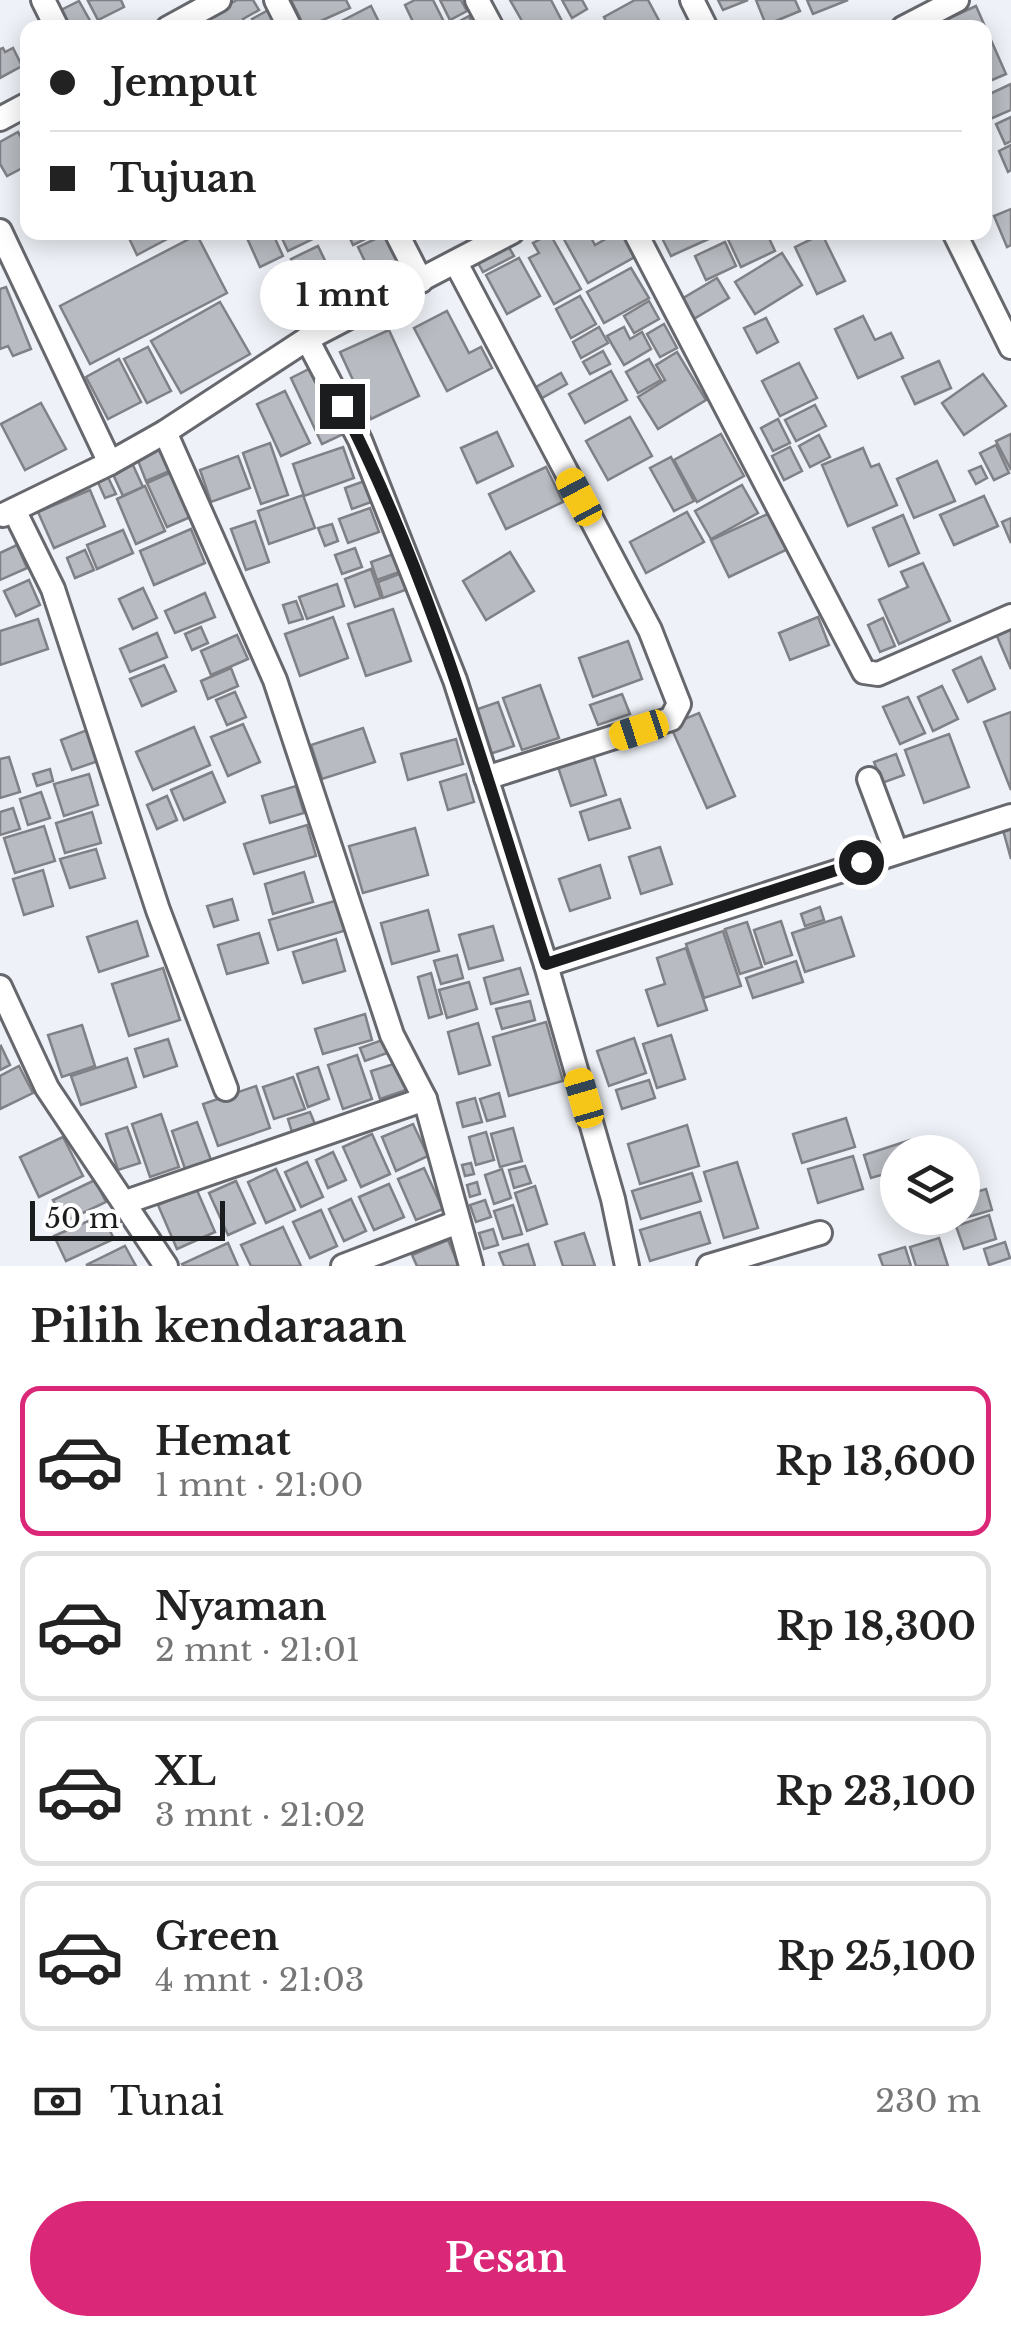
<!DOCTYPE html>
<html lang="id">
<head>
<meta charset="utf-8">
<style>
  :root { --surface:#fff; --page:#f2f2f2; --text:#222; --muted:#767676; --line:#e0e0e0; --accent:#db2777 }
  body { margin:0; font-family:"Libre Baskerville",serif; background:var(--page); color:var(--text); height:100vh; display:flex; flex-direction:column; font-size:38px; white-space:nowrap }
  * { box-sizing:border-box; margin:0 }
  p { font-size:32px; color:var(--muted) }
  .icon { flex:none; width:55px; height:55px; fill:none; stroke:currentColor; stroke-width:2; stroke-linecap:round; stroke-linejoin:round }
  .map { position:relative; height:1266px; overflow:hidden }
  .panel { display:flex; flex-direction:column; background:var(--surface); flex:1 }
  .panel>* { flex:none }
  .banner { position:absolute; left:20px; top:20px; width:972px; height:220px; border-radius:20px; box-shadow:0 5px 25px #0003; display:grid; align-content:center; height:220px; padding:0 30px; background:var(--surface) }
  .tools { position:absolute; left:880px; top:1135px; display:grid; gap:20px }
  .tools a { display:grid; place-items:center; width:100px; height:100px; border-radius:50%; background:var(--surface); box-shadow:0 5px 25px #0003; font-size:50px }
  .scale { position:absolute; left:30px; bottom:25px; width:195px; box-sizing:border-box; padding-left:10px; border:5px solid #1b1c1e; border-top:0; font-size:28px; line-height:35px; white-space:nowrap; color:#1b1c1e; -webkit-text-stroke:8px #fff; paint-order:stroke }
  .end { position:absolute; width:45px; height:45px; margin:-22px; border:12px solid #1b1c1e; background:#fff; box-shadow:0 0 0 5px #fff }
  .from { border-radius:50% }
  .bubble { position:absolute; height:70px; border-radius:35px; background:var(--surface); box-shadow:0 5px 25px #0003; font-size:32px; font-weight:700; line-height:70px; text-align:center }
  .car { position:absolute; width:30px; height:60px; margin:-30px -15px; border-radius:12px; box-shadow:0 0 8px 2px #0007; background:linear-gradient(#f5c518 24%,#345 0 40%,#f5c518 0 76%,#345 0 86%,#f5c518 0) }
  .banner b { display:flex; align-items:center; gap:35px; height:95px; font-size:38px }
  .banner b+b { border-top:2px solid var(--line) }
  .banner i { width:25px; height:25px; background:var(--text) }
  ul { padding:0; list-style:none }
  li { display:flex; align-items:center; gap:30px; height:150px; margin:0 20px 15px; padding:0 10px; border:5px solid var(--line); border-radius:20px }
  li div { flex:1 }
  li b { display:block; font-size:38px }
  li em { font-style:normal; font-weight:700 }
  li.current { border-color:var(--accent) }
  li>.icon { width:90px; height:90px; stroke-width:1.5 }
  h2 { padding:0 30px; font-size:45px; line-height:120px }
  .pay { display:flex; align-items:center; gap:25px; height:110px; padding:0 30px; font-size:38px }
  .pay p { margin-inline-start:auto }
  .action { display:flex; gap:20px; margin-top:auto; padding:20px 30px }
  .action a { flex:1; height:115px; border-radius:60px; background:var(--accent); color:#fff; font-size:40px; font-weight:700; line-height:115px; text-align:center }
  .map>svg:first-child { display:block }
</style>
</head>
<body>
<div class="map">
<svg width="1011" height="1266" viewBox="0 0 1011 1266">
  <rect width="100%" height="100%" fill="#eef1f7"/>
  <!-- building -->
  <g fill="#b8bbc1" stroke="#7f8187" stroke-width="2.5">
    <polygon points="91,0 121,0 124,7 98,20 88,1"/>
    <polygon points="237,0 253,0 259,10 243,19 247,28 206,28 203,18"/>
    <polygon points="291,0 346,0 350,8 305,28"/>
    <polygon points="415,0 433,0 444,22 434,28 416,28 405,5"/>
    <polygon points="440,0 461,0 467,11 450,20"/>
    <polygon points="510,0 551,0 563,23 555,28 526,28"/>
    <polygon points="562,0 582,0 587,9 572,18"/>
    <polygon points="635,0 648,0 663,28 609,28 604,17"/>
    <polygon points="718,0 748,0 723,10"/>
    <polygon points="756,0 795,0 800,11 766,25"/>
    <polygon points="807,0 848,0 813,14"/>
    <polygon points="79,1 93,26 67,28 59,11"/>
    <polygon points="371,6 382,28 328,28"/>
    <polygon points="976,6 1006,74 985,83 985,28 948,28 945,20"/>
    <polygon points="274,7 284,28 257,28 252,19"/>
    <polygon points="469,16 474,28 447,28"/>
    <polygon points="3,48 5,52 13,48 22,66 0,78 0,49"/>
    <polygon points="1011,84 1011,110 990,119 985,107 985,96"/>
    <polygon points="1011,117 1011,141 1005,144 996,124"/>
    <polygon points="18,132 28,149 28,165 7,176 0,164 0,142"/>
    <polygon points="1011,145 1011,170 1008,172 999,151"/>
    <polygon points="1011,209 1011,245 1007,247 994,216"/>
    <polygon points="130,232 166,232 169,238 137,255 127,234"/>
    <polygon points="259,232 272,232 283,256 260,267 247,238"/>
    <polygon points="279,232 310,232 313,239 288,251"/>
    <polygon points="347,232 380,232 353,245"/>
    <polygon points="390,232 404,261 372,276 358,247"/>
    <polygon points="560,232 588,232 595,245 618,232 631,232 642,253 588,283"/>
    <polygon points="659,232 711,232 713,237 671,256"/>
    <polygon points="731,232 766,232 775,251 741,267 726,235"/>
    <polygon points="550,234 581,289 554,304 529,258 539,253 533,243"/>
    <polygon points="822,234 845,281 817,294 795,247"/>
    <polygon points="197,235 227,293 90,364 60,306"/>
    <polygon points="725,242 736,266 706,280 695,256"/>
    <polygon points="507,244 514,256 483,272 477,261"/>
    <polygon points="318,246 341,294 315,307 291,259"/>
    <polygon points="782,253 802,285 755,314 735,282"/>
    <polygon points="519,258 540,296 507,314 486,275"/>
    <polygon points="631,268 649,298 604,323 587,292"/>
    <polygon points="717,278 729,298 687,323 675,303"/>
    <polygon points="298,281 308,302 301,305 307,317 293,323 288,312 276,317 266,296"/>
    <polygon points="6,287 31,349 13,356 8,346 0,349 0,289"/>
    <polygon points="580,296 596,324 571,338 556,309"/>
    <polygon points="649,301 659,319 634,333 624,316"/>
    <polygon points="220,302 250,354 181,393 151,341"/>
    <polygon points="447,311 469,353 481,347 492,368 447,391 414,328"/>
    <polygon points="863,316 875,340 891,333 903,358 858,378 835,329"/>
    <polygon points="766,318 778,342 757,353 744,328"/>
    <polygon points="664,324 677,348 660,357 647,334"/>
    <polygon points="599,327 608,343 581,358 573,342"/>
    <polygon points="624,327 630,339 642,332 651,349 624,365 607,336"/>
    <polygon points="389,330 419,396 371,419 340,352"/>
    <polygon points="148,347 171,391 147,403 124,359"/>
    <polygon points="603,351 610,364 590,374 583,362"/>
    <polygon points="677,352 706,400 658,429 638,397 665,380 656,365"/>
    <polygon points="119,359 141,402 108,419 86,377"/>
    <polygon points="649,359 661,380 638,393 626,372"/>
    <polygon points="939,361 951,388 915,404 902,377"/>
    <polygon points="799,363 817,398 780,416 762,381"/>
    <polygon points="317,365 348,432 322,444 291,378"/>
    <polygon points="611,371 627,400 585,423 569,394"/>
    <polygon points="561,373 567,384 542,398 536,387"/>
    <polygon points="983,374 1006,406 964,435 942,403"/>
    <polygon points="285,391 310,443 281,456 257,404"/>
    <polygon points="41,403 66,449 25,470 1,424"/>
    <polygon points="815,405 826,426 796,441 785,420"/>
    <polygon points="630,417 652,456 608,480 586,441"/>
    <polygon points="778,419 790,443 773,451 761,428"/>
    <polygon points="497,432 513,466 477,483 461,448"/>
    <polygon points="721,434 744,476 697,502 674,460"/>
    <polygon points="1011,434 1011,470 996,441"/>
    <polygon points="819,435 830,457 810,467 799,446"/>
    <polygon points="270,443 288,495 261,504 243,453"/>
    <polygon points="996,445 1009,473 994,480 980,453"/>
    <polygon points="343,447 354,478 304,496 293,464"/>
    <polygon points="790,447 802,471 784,480 772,456"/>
    <polygon points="162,448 172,470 146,481 137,458"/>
    <polygon points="863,448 871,467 879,464 897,505 848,526 822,465"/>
    <polygon points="238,456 250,488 211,502 200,470"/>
    <polygon points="671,457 694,501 674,511 650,468"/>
    <polygon points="937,461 955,501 914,518 897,479"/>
    <polygon points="132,463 143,487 123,496 112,472"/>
    <polygon points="981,466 987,478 976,484 969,471"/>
    <polygon points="546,467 563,502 506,529 489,494"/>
    <polygon points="176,470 195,515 167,527 147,483"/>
    <polygon points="107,475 116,494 105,498 97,480"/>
    <polygon points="367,480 374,501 352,509 345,488"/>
    <polygon points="742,485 758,513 711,539 695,511"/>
    <polygon points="145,486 165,531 136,544 117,499"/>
    <polygon points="90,490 105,526 54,548 38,512"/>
    <polygon points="303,495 315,528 269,544 258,511"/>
    <polygon points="984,496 998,526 954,545 940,515"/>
    <polygon points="370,508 379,532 348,543 339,519"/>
    <polygon points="687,512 704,542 646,573 630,542"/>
    <polygon points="770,513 788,549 729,577 711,540"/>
    <polygon points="903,515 919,553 889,566 873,528"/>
    <polygon points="1011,518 1011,543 1002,522"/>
    <polygon points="255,521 269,562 246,570 231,529"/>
    <polygon points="332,524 338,541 325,546 318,528"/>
    <polygon points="191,529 205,563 154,585 140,551"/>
    <polygon points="123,530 133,553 97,569 87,545"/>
    <polygon points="17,545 27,568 0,580 0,553"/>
    <polygon points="355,548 362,567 342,574 335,555"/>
    <polygon points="85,550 94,570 75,578 67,558"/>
    <polygon points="510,552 534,591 486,620 463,581"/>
    <polygon points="396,553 402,571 377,580 371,562"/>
    <polygon points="923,563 950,621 899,644 879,600 908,587 901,572"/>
    <polygon points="371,569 381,598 355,607 345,579"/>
    <polygon points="402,573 408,589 383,598 378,582"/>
    <polygon points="29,580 40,605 16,616 4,591"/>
    <polygon points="337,584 344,606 307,619 299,597"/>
    <polygon points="143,588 157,618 133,629 119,599"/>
    <polygon points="205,593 215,617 175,633 165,611"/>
    <polygon points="296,601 303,619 289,623 283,605"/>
    <polygon points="393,609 411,661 366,676 348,624"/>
    <polygon points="333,617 348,658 300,676 285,634"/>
    <polygon points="818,617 829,645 790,660 779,633"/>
    <polygon points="883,618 895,646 880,652 868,625"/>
    <polygon points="38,619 48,649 0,665 0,631"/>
    <polygon points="1011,620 1011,669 993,627"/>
    <polygon points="201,627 208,643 192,650 185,634"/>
    <polygon points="157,633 167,657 130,672 120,649"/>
    <polygon points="237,635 248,659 211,675 201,651"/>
    <polygon points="628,641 642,679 593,697 579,658"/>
    <polygon points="981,657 995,689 968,702 953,670"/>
    <polygon points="164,665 176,691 142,706 130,679"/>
    <polygon points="231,668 238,686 208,699 201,681"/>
    <polygon points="540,685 559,738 522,750 503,698"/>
    <polygon points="942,686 958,719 933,731 918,697"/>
    <polygon points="235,692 246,717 227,725 216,700"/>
    <polygon points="622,694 630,714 598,725 590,705"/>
    <polygon points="908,697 925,733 900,744 883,707"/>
    <polygon points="498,702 514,746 490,754 475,710"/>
    <polygon points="1011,712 1011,790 984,722"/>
    <polygon points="699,713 735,796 707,808 670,725"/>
    <polygon points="243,724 260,762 228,776 211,737"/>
    <polygon points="95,727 107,758 72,770 61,740"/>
    <polygon points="194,727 210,765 153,790 136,752"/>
    <polygon points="363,728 375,762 322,779 311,745"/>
    <polygon points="949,734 969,787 924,803 905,750"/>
    <polygon points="456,739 463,764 408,780 401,754"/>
    <polygon points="896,754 904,775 882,783 874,762"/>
    <polygon points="593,755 606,795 571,806 558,767"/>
    <polygon points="9,757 20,792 0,798 0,759"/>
    <polygon points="50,769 53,781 37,786 33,774"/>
    <polygon points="212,772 225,802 184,820 171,790"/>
    <polygon points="89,774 98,805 64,816 54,784"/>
    <polygon points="466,774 474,802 448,810 440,782"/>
    <polygon points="296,786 304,813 270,823 262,796"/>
    <polygon points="41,792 50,818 28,825 20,799"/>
    <polygon points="167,796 177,820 157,829 147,805"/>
    <polygon points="620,799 630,828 589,840 580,812"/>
    <polygon points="13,808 20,829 0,835 0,812"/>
    <polygon points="92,812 101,843 65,853 56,823"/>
    <polygon points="307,825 316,856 254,874 244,844"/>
    <polygon points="44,826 55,861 15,873 4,838"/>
    <polygon points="415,828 428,875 363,893 349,846"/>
    <polygon points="1011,828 1011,859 1003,830"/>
    <polygon points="660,847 672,884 641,894 629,857"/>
    <polygon points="96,849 105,878 70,888 60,859"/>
    <polygon points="600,865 610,898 570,911 559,879"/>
    <polygon points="43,870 53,906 24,915 13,879"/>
    <polygon points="304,872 313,902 273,914 265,884"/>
    <polygon points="232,899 238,920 214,927 207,906"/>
    <polygon points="338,900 347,930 278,950 269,920"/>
    <polygon points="820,907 824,920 805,926 801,914"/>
    <polygon points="428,910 439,951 392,964 381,923"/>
    <polygon points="841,917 854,956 805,972 792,933"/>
    <polygon points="137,921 148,956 99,972 87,937"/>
    <polygon points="781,921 792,955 765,964 754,930"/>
    <polygon points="747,922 762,967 740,974 725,929"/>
    <polygon points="493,926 503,960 469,969 459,935"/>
    <polygon points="723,931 741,986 704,998 686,944"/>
    <polygon points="259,933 268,963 227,974 218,945"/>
    <polygon points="336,939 345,971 303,983 293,952"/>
    <polygon points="686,948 707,1010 658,1026 646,990 665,984 657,958"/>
    <polygon points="457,955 463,978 441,984 434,961"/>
    <polygon points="796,961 803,982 753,998 746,978"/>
    <polygon points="163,968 180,1020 129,1036 112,984"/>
    <polygon points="520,968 528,994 491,1004 484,978"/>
    <polygon points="431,973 442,1014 429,1018 418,977"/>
    <polygon points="469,982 477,1009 447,1018 439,990"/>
    <polygon points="530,1001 535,1020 502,1029 496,1009"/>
    <polygon points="365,1014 372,1040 323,1054 315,1029"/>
    <polygon points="546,1022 563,1081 509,1096 493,1037"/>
    <polygon points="478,1023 490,1065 459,1074 448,1032"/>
    <polygon points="82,1025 95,1066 62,1077 48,1035"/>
    <polygon points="671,1035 685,1079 657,1088 643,1044"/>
    <polygon points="634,1038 646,1073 609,1086 597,1051"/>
    <polygon points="168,1039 177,1066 144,1077 135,1049"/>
    <polygon points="385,1039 390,1052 365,1061 360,1048"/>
    <polygon points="1,1046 10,1065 0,1070 0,1047"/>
    <polygon points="357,1055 372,1099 343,1109 328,1065"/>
    <polygon points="127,1058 136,1087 81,1105 71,1076"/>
    <polygon points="400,1062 409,1089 380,1099 371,1071"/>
    <polygon points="19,1066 33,1093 0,1109 0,1076"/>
    <polygon points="318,1067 329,1099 308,1107 297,1074"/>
    <polygon points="293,1077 305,1109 274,1119 263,1087"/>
    <polygon points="649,1080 655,1098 622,1109 616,1090"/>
    <polygon points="256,1086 270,1128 218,1146 203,1104"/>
    <polygon points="499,1093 505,1116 487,1121 480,1099"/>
    <polygon points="475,1098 482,1122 463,1127 457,1103"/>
    <polygon points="310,1112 315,1124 292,1132 288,1119"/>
    <polygon points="161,1114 179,1167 150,1177 132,1124"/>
    <polygon points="846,1118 855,1147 802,1163 793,1134"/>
    <polygon points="197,1122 211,1160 185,1169 172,1131"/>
    <polygon points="413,1124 428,1156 396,1171 382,1137"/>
    <polygon points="687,1125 699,1166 640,1184 628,1144"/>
    <polygon points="127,1127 140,1163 118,1170 106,1134"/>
    <polygon points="513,1128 522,1161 500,1167 491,1134"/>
    <polygon points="486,1132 494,1160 476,1165 469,1137"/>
    <polygon points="372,1134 390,1174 361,1187 343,1147"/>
    <polygon points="63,1137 83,1176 39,1197 20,1157"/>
    <polygon points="910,1140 914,1152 898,1152 898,1170 871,1178 864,1155"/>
    <polygon points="333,1152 346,1180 328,1188 316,1160"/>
    <polygon points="853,1156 863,1189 818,1203 808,1169"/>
    <polygon points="307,1162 323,1197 301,1207 285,1172"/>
    <polygon points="737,1162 758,1228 724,1238 704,1172"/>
    <polygon points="471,1163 474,1174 465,1176 462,1165"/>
    <polygon points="525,1166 531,1183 514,1188 509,1170"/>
    <polygon points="424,1168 443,1209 416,1220 398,1179"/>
    <polygon points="276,1169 295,1210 266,1223 248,1182"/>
    <polygon points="502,1169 511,1198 494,1204 485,1175"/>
    <polygon points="692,1173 701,1201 641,1219 632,1191"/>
    <polygon points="95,1180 106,1202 64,1222 53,1200"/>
    <polygon points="236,1181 255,1223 228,1235 209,1193"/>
    <polygon points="477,1182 480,1194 470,1197 467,1185"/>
    <polygon points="389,1184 404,1217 374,1230 359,1197"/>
    <polygon points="535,1186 547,1224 527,1231 515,1193"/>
    <polygon points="196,1188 215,1232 177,1249 158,1205"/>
    <polygon points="986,1189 992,1210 958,1220 957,1218 962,1218 962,1196"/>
    <polygon points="351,1199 366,1231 344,1241 329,1209"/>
    <polygon points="485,1200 491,1217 476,1222 470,1205"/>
    <polygon points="513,1205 522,1234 503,1239 494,1211"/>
    <polygon points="321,1210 337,1246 310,1258 293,1222"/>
    <polygon points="700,1212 710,1243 650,1261 640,1230"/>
    <polygon points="102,1215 114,1239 66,1261 54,1236"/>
    <polygon points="989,1215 996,1239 964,1249 956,1226"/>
    <polygon points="283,1227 301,1266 251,1266 241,1245"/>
    <polygon points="493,1229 498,1245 484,1249 479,1233"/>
    <polygon points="584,1233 595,1266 563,1266 555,1242"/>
    <polygon points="939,1238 948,1266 916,1266 910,1247"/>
    <polygon points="448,1240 459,1266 417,1266 412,1255"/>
    <polygon points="1005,1242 1010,1258 989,1265 984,1249"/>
    <polygon points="228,1243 238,1266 183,1266 182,1264"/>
    <polygon points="528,1244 535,1266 504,1266 499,1253"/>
    <polygon points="125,1246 136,1266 86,1265"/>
    <polygon points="905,1247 911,1266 883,1266 879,1255"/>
  </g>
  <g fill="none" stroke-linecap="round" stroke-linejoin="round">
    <defs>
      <g id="minor">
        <polyline points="43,0 57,28"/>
        <polyline points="276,0 290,28"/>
        <polyline points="477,0 492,28"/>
        <polyline points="692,0 706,28"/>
        <polyline points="168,28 219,0"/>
        <polyline points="903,28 957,0"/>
        <polyline points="0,119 28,104"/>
        <polyline points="0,231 110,463"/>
        <polyline points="396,232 421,281"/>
        <polyline points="635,232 864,672 878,674 1011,616"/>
        <polyline points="954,232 1011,347"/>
        <polyline points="456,263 650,630 679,704 671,719 486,778"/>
        <polyline points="307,339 360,440 455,680 546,965 613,1199 627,1266"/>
        <polyline points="165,432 275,680 392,1035 425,1099 471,1266"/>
        <polyline points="14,510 53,589 158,910 226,1089"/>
        <polyline points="3,515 110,463 165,432 307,339 512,232"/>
        <polyline points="869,779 896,851"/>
        <polyline points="546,965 1011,816"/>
        <polyline points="0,987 47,1088 166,1266"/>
        <polyline points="126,1202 425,1099"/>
        <polyline points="343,1266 458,1222"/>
        <polyline points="709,1266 820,1233"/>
      </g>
    </defs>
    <!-- minor casing -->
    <use href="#minor" stroke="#66686e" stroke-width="28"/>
    <!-- minor -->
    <use href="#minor" stroke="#fff" stroke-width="22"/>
  </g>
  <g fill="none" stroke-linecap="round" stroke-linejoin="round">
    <!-- route -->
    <path stroke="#1b1c1e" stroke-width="12" d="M342 406C433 582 486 777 546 964L861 862"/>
  </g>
</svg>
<div class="tools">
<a><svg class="icon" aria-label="layers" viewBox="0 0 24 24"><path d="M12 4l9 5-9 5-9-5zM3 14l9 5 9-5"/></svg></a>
</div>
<div class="scale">50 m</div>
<i class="end from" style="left:861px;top:862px"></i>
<i class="end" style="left:342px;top:406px"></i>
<div class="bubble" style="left:260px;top:260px;width:165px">1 mnt</div>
<i class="car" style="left:579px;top:497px;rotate:332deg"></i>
<i class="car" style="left:639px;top:730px;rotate:252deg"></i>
<i class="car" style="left:584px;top:1098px;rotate:344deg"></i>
<div class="banner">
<b><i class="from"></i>Jemput</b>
<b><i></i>Tujuan</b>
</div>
</div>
<section class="panel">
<h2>Pilih kendaraan</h2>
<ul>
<li class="current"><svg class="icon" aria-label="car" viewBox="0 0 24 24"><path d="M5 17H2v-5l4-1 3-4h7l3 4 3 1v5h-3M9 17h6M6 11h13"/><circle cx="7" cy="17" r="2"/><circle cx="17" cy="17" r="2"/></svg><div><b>Hemat</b><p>1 mnt · 21:00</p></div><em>Rp 13,600</em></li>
<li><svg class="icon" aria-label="car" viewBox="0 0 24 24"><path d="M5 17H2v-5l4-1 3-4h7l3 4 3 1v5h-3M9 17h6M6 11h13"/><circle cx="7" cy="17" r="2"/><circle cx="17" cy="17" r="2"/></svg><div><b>Nyaman</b><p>2 mnt · 21:01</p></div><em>Rp 18,300</em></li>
<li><svg class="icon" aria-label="car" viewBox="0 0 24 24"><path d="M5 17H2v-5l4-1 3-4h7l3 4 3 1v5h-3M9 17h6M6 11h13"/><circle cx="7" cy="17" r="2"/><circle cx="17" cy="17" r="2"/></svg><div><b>XL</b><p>3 mnt · 21:02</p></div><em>Rp 23,100</em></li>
<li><svg class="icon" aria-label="car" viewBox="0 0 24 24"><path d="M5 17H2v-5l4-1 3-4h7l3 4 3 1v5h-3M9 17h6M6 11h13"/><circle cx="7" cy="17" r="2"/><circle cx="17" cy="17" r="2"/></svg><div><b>Green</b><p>4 mnt · 21:03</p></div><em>Rp 25,100</em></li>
</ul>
<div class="pay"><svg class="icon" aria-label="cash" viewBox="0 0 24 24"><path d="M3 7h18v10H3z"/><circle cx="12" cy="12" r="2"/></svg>Tunai<p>230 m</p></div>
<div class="action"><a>Pesan</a></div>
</section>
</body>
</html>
